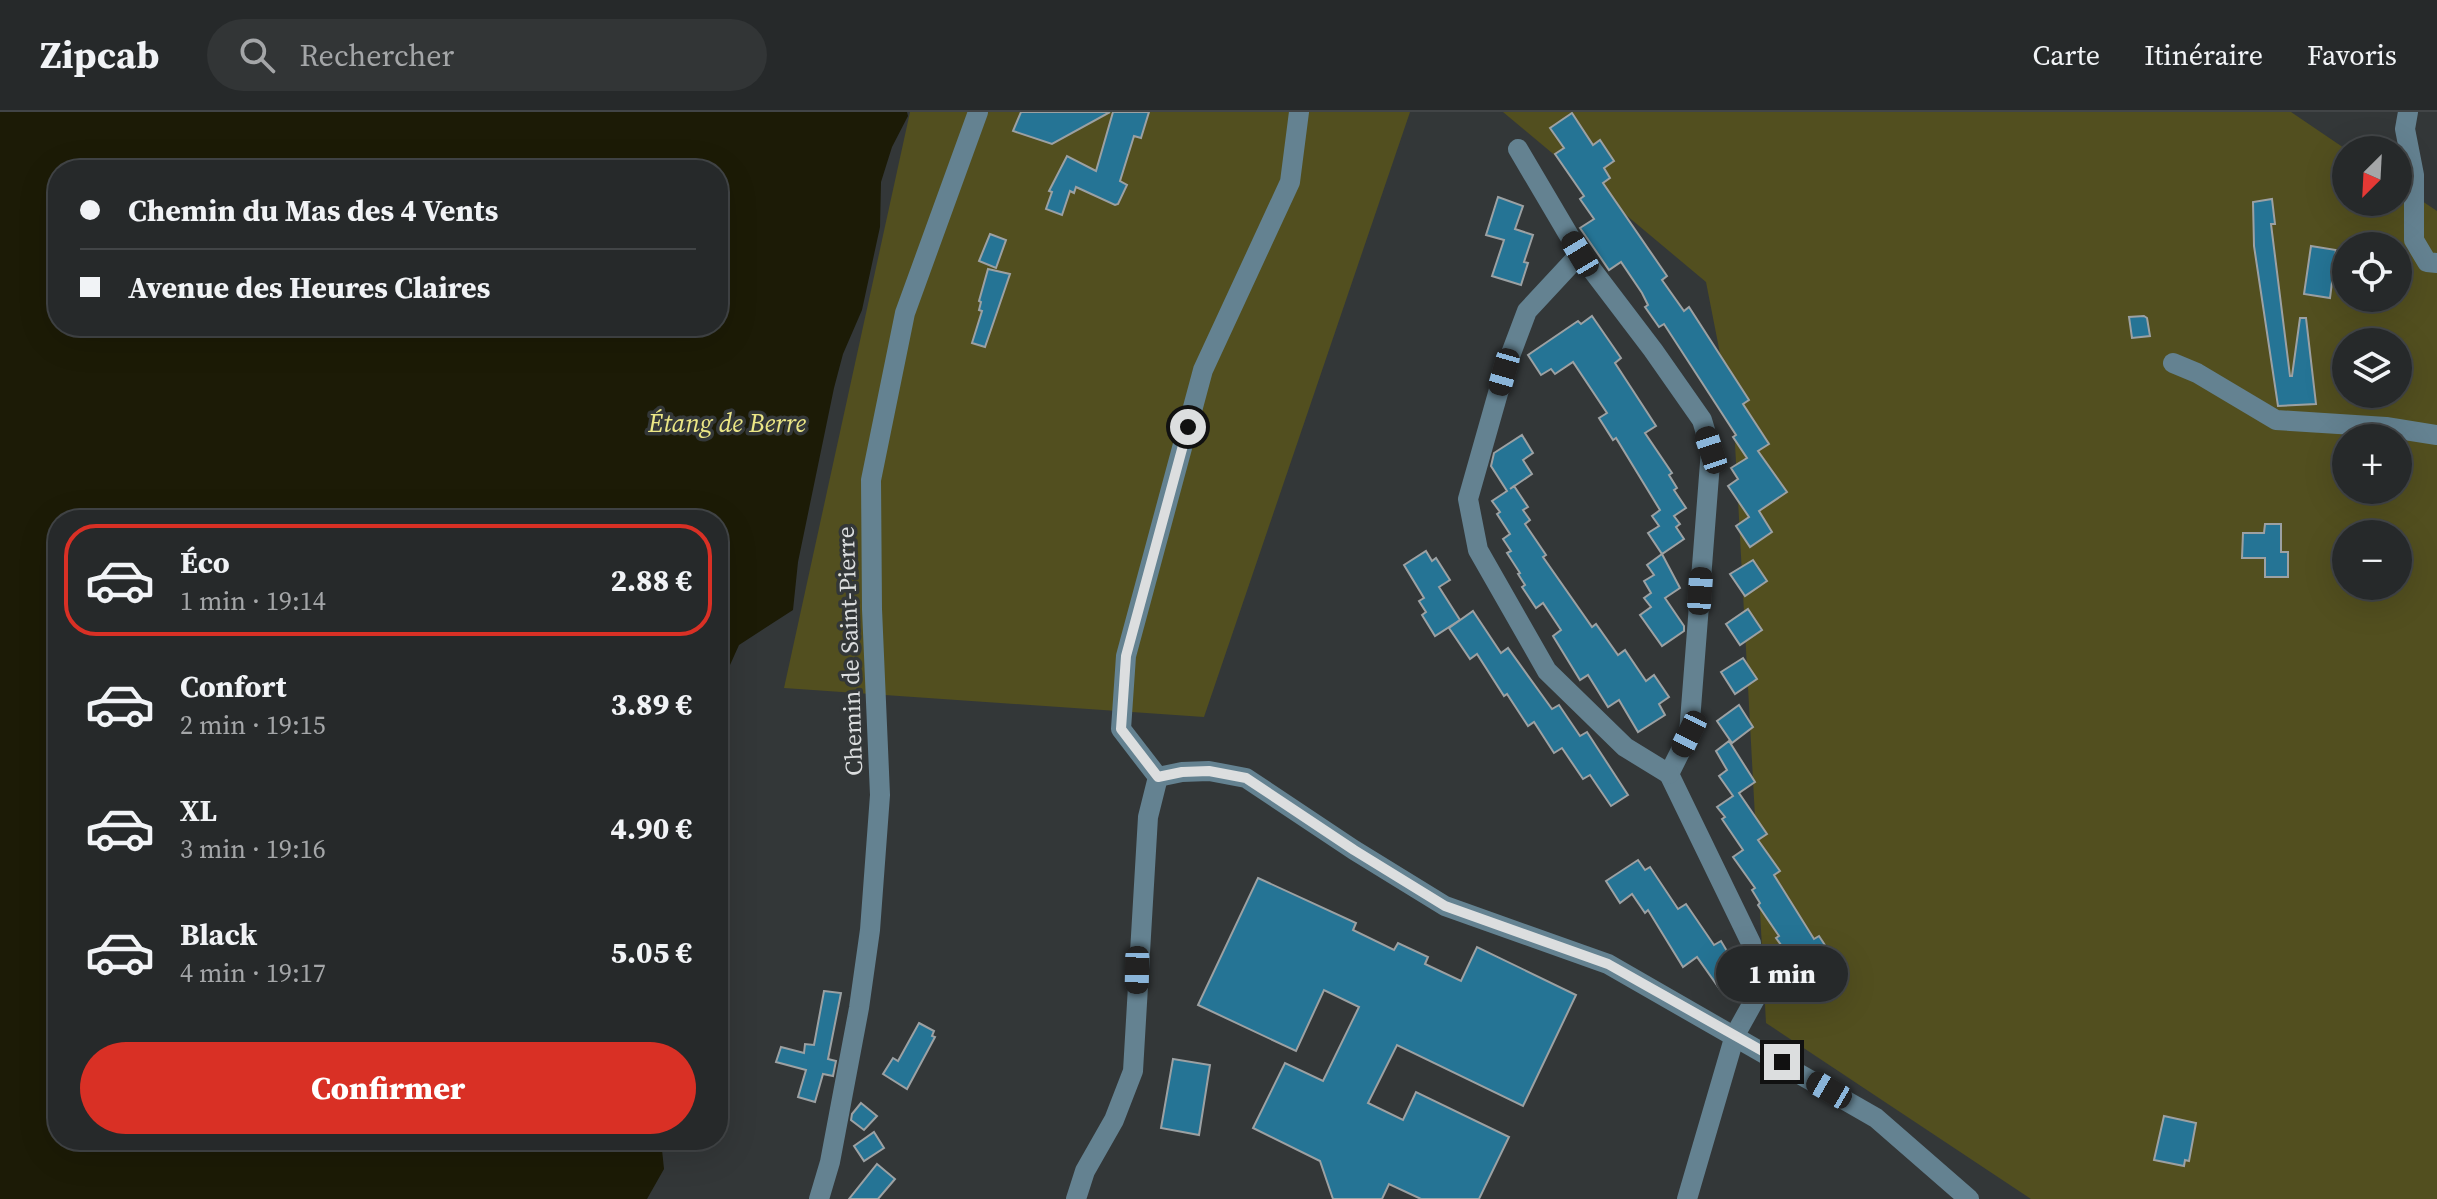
<!DOCTYPE html>
<html lang="fr">
<head>
<meta charset="utf-8">
<style>
  :root { --surface:#26292a; --page:#323536; --text:#f1f3f6; --muted:#a4a6a8; --line:#424547; --accent:#d93025 }
  body { margin:0; font-family:"Source Serif 4",serif; background:var(--page); color:var(--text); height:100vh; display:flex; flex-direction:column; font-size:30px; white-space:nowrap }
  * { box-sizing:border-box; margin:0 }
  p { font-size:26px; color:var(--muted) }
  .icon { flex:none; width:44px; height:44px; fill:none; stroke:currentColor; stroke-width:2; stroke-linecap:round; stroke-linejoin:round }
  .map { position:relative; flex:1; overflow:hidden }
  .sheet { position:absolute; left:48px; top:398px; width:680px; height:640px; display:flex; flex-direction:column; background:var(--surface); border-radius:32px; box-shadow:0 8px 32px #0002,0 0 0 2px var(--line) }
  .sheet>* { flex:none }
  .banner { position:absolute; left:48px; top:48px; width:680px; height:176px; border-radius:32px; box-shadow:0 8px 32px #0002,0 0 0 2px var(--line); display:grid; align-content:center; height:176px; padding:0 32px; background:var(--surface) }
  .needle { width:52px; rotate:204deg }
  .fabs { position:absolute; left:2332px; top:24px; display:grid; gap:16px }
  .fabs a { display:grid; place-items:center; width:80px; height:80px; border-radius:50%; background:var(--surface); box-shadow:0 8px 32px #0002,0 0 0 2px var(--line); font-size:40px }
  .end { position:absolute; width:36px; height:36px; margin:-18px; border:10px solid #dcdedf; background:#111; box-shadow:0 0 0 4px #111 }
  .from { border-radius:50% }
  .bubble { position:absolute; height:56px; border-radius:28px; background:var(--surface); box-shadow:0 8px 32px #0002,0 0 0 2px var(--line); font-size:26px; font-weight:800; line-height:56px; text-align:center }
  .car { position:absolute; width:24px; height:48px; margin:-24px -12px; border-radius:10px; box-shadow:0 0 6px 2px #0007; background:linear-gradient(#222 24%,#8ab4d8 0 40%,#222 0 76%,#8ab4d8 0 86%,#222 0) }
  .banner b { display:flex; align-items:center; gap:28px; height:76px; font-size:30px }
  .banner b+b { border-top:2px solid var(--line) }
  .banner i { width:20px; height:20px; background:var(--text) }
  ul { padding:14px 0 0; list-style:none }
  li { display:flex; align-items:center; gap:24px; height:112px; margin:0 16px 12px; padding:0 16px; border:4px solid transparent; border-radius:32px }
  li div { flex:1 }
  li b { display:block; font-size:30px }
  li em { font-style:normal; font-weight:800 }
  li.current { border-color:var(--accent) }
  li>.icon { width:72px; height:72px; stroke-width:1.5 }
  .button { display:flex; gap:16px; margin-top:auto; padding:16px 32px }
  .button a { flex:1; height:92px; border-radius:48px; background:var(--accent); color:#fff; font-size:32px; font-weight:800; line-height:92px; text-align:center }
  header { display:flex; align-items:center; gap:48px; box-sizing:border-box; height:112px; padding:0 40px; background:var(--surface); border-bottom:2px solid var(--line) }
  header strong { font-size:38px }
  nav { display:flex; gap:44px; margin-inline-start:auto; font-size:28px }
  .search { width:560px; height:72px; background:var(--page); display:flex; align-items:center; gap:20px; box-sizing:border-box; padding:0 28px; border-radius:44px; color:var(--muted); font-size:30px }
  .map>svg:first-child { display:block }
</style>
</head>
<body>
<header>
<strong>Zipcab</strong>
<div class="search"><svg class="icon" aria-label="search" viewBox="0 0 24 24"><circle cx="10" cy="10" r="6"/><path d="M15 15l6 6"/></svg>Rechercher</div>
<nav><a>Carte</a><a>Itinéraire</a><a>Favoris</a></nav>
</header>
<div class="map">
<svg width="2437" height="1087" viewBox="0 0 2437 1087">
  <rect width="100%" height="100%" fill="#333738"/>
  <!-- green -->
  <g fill="#524f1f" fill-rule="evenodd">
    <polygon points="910,0 1410,0 1204,605 784,576"/>
    <path d="M1503 0H2291L2347 38 2346 90H2398V73L2437 99V1087H2031L1766 911 1734 313 1706 170ZM2346 134H2398V186H2346ZM2346 230H2398V282H2346ZM2346 326H2398V378H2346ZM2346 422H2398V474H2346Z"/>
  </g>
  <!-- water -->
  <path fill="#1c1b06" fill-rule="evenodd" d="M0 0H907L908 4 892 35 881 70 880 115 862 198 843 242 834 276 798 450 793 498 739 533 721 573 730 672 718 753V408H58V1028H661L664 1057 647 1087H0ZM58 58H718V214H58Z"/>
  <!-- building -->
  <g fill="#257495" stroke="#9ca1a3" stroke-width="2">
    <polygon points="1021,0 1110,0 1052,32 1013,19"/>
    <polygon points="1113,0 1149,0 1141,26 1134,24 1120,69 1127,73 1118,92 1115,93 1076,75 1074,81 1070,79 1062,103 1046,97 1052,80 1049,79 1067,44 1096,59"/>
    <polygon points="1572,1 1593,33 1600,28 1614,49 1604,56 1610,66 1603,71 1667,164 1662,168 1684,199 1689,195 1749,288 1743,292 1769,332 1758,339 1787,380 1759,399 1772,420 1750,435 1736,414 1749,405 1728,374 1738,367 1731,356 1747,346 1733,325 1736,323 1664,212 1659,215 1645,195 1648,193 1642,181 1621,150 1609,158 1580,116 1594,107 1580,87 1584,84 1555,42 1564,36 1550,16"/>
    <polygon points="1498,85 1523,94 1515,117 1533,123 1524,150 1528,151 1521,173 1492,164 1504,128 1486,123"/>
    <polygon points="2272,87 2275,112 2271,112 2290,264 2292,264 2300,206 2306,206 2316,292 2278,294 2254,134 2253,90"/>
    <polygon points="990,122 1006,128 996,156 979,149"/>
    <polygon points="2311,134 2336,138 2330,186 2304,182"/>
    <polygon points="988,157 1010,162 985,235 972,231 982,199 979,198 981,190 979,189"/>
    <polygon points="1592,204 1621,246 1615,251 1656,314 1645,321 1672,361 1669,363 1677,376 1674,378 1686,396 1674,404 1680,412 1676,415 1684,427 1662,442 1648,421 1659,414 1652,404 1660,398 1616,326 1613,328 1599,306 1607,301 1573,250 1555,262 1551,257 1541,263 1528,243 1578,209 1581,212"/>
    <polygon points="2144,204 2147,206 2150,224 2132,226 2129,205"/>
    <polygon points="1522,323 1533,341 1523,348 1532,362 1510,377 1514,374 1528,395 1523,398 1530,408 1525,412 1546,443 1543,445 1592,515 1596,512 1618,543 1625,538 1646,569 1654,563 1669,585 1659,592 1665,603 1638,620 1619,588 1608,595 1588,563 1580,568 1553,524 1561,518 1543,491 1536,496 1522,475 1525,473 1518,462 1520,461 1507,441 1511,439 1503,427 1510,422 1497,402 1500,400 1492,389 1507,379 1491,354 1494,341"/>
    <polygon points="2265,412 2281,412 2281,440 2288,440 2288,465 2265,465 2265,446 2242,446 2243,421 2264,421"/>
    <polygon points="1426,439 1432,449 1436,446 1450,468 1439,475 1460,508 1435,524 1422,503 1426,500 1419,489 1424,486 1404,453"/>
    <polygon points="1662,442 1680,476 1665,486 1684,514 1684,519 1662,534 1640,503 1651,495 1644,486 1651,481 1644,469 1654,463 1647,453"/>
    <polygon points="1753,448 1767,469 1745,484 1730,462"/>
    <polygon points="1748,497 1762,518 1740,533 1726,512"/>
    <polygon points="1473,499 1501,541 1508,536 1552,597 1559,593 1580,624 1587,620 1628,683 1611,694 1590,663 1583,667 1562,636 1554,641 1534,610 1528,614 1507,582 1504,584 1477,542 1470,547 1449,516"/>
    <polygon points="1743,546 1757,567 1735,582 1721,560"/>
    <polygon points="1739,593 1753,615 1732,631 1717,609"/>
    <polygon points="1729,629 1755,670 1739,681 1767,722 1758,728 1780,759 1774,763 1814,827 1819,824 1840,856 1818,871 1810,858 1807,860 1794,841 1789,844 1776,826 1779,824 1758,793 1760,791 1752,778 1755,776 1733,745 1743,738 1722,707 1725,705 1717,695 1733,684 1719,664 1727,658 1716,639"/>
    <polygon points="1638,748 1645,758 1650,755 1678,797 1686,792 1714,833 1721,829 1740,861 1719,876 1697,845 1683,855 1648,798 1645,801 1632,782 1620,791 1606,769"/>
    <polygon points="1258,766 1356,811 1353,818 1394,838 1398,831 1428,845 1425,852 1461,869 1477,835 1576,883 1523,994 1397,933 1368,991 1403,1008 1416,980 1509,1025 1479,1087 1421,1087 1389,1072 1382,1087 1333,1087 1320,1049 1253,1016 1285,951 1323,969 1359,895 1324,878 1296,939 1198,893"/>
    <polygon points="824,879 841,881 828,947 836,949 833,964 823,962 815,990 798,985 806,958 776,950 781,935 804,941 805,932 814,933"/>
    <polygon points="919,911 934,919 932,924 935,925 907,977 883,962 893,946 898,949"/>
    <polygon points="1173,947 1210,953 1199,1023 1161,1016"/>
    <polygon points="861,991 877,1004 864,1018 851,1008 852,1002"/>
    <polygon points="2164,1004 2196,1011 2189,1049 2185,1048 2184,1054 2154,1048"/>
    <polygon points="874,1020 884,1036 864,1049 854,1034"/>
    <polygon points="877,1052 895,1067 878,1087 849,1087"/>
  </g>
  <g fill="none" stroke-linecap="round" stroke-linejoin="round">
    <!-- minor -->
    <g stroke="#648291" stroke-width="20">
      <polyline points="2408,0 2405,17 2414,63 2414,128 2427,150 2437,151"/>
      <polyline points="1518,37 1580,142 1653,238 1702,308 1711,338 1689,622 1669,662 1751,831 1755,887 1735,923 1687,1087"/>
      <polyline points="1580,142 1527,199 1504,260 1468,387 1478,438 1547,559 1625,635 1669,662"/>
      <polyline points="2173,251 2197,261 2276,308 2386,315 2437,323"/>
      <polyline points="1158,665 1182,660 1209,659 1246,666 1354,738 1445,794 1608,852 1876,1006 1969,1087"/>
      <polyline points="1158,665 1121,617 1126,544 1203,258 1290,70 1299,0"/>
      <polyline points="819,1087 830,1050 859,896 870,818 880,683 872,497 871,368 905,201 978,0"/>
      <polyline points="1076,1087 1085,1059 1114,1008 1133,959 1148,705 1158,665"/>
    </g>
  </g>
  <g fill="none" stroke-linecap="round" stroke-linejoin="round">
    <!-- route -->
    <polyline stroke="#dcdedf" stroke-width="10" points="1188,315 1126,544 1121,617 1158,665 1182,660 1209,659 1246,666 1354,738 1445,794 1608,852 1782,950"/>
  </g>
  <g text-anchor="middle" stroke-width="7" stroke-linejoin="round" paint-order="stroke">
    <!-- street labels -->
    <g font-size="24" fill="#dcdedf" stroke="#333738">
      <text transform="translate(850 539) rotate(-92)" y="8">Chemin de Saint-Pierre</text>
    </g>
    <!-- water labels -->
    <g font-size="26" font-style="italic" fill="#ece786" stroke="#333738">
      <text x="727" y="320">Étang de Berre</text>
    </g>
  </g>
</svg>
<div class="fabs">
<a><svg class="needle" viewBox="-14 -14 28 28"><path d="M0-13l5 13h-10z" fill="#e53935"/><path d="M0 13l5-13h-10z" fill="#a4a6a8"/></svg></a>
<a><svg class="icon" aria-label="locate" viewBox="0 0 24 24"><circle cx="12" cy="12" r="6"/><path d="M12 2v4M12 18v4M2 12h4M18 12h4"/></svg></a>
<a><svg class="icon" aria-label="layers" viewBox="0 0 24 24"><path d="M12 4l9 5-9 5-9-5zM3 14l9 5 9-5"/></svg></a>
<a>+</a>
<a>−</a>
</div>
<i class="end from" style="left:1188px;top:315px"></i>
<i class="end" style="left:1782px;top:950px"></i>
<div class="bubble" style="left:1716px;top:834px;width:132px">1 min</div>
<i class="car" style="left:1580px;top:142px;rotate:329deg"></i>
<i class="car" style="left:1504px;top:260px;rotate:196deg"></i>
<i class="car" style="left:1711px;top:338px;rotate:342deg"></i>
<i class="car" style="left:1700px;top:479px;rotate:4deg"></i>
<i class="car" style="left:1689px;top:622px;rotate:206deg"></i>
<i class="car" style="left:1137px;top:858px;rotate:181deg"></i>
<i class="car" style="left:1829px;top:978px;rotate:300deg"></i>
<div class="banner">
<b><i class="from"></i>Chemin du Mas des 4 Vents</b>
<b><i></i>Avenue des Heures Claires</b>
</div>
<section class="sheet">
<ul>
<li class="current"><svg class="icon" aria-label="car" viewBox="0 0 24 24"><path d="M5 17H2v-5l4-1 3-4h7l3 4 3 1v5h-3M9 17h6M6 11h13"/><circle cx="7" cy="17" r="2"/><circle cx="17" cy="17" r="2"/></svg><div><b>Éco</b><p>1 min · 19:14</p></div><em>2.88 €</em></li>
<li><svg class="icon" aria-label="car" viewBox="0 0 24 24"><path d="M5 17H2v-5l4-1 3-4h7l3 4 3 1v5h-3M9 17h6M6 11h13"/><circle cx="7" cy="17" r="2"/><circle cx="17" cy="17" r="2"/></svg><div><b>Confort</b><p>2 min · 19:15</p></div><em>3.89 €</em></li>
<li><svg class="icon" aria-label="car" viewBox="0 0 24 24"><path d="M5 17H2v-5l4-1 3-4h7l3 4 3 1v5h-3M9 17h6M6 11h13"/><circle cx="7" cy="17" r="2"/><circle cx="17" cy="17" r="2"/></svg><div><b>XL</b><p>3 min · 19:16</p></div><em>4.90 €</em></li>
<li><svg class="icon" aria-label="car" viewBox="0 0 24 24"><path d="M5 17H2v-5l4-1 3-4h7l3 4 3 1v5h-3M9 17h6M6 11h13"/><circle cx="7" cy="17" r="2"/><circle cx="17" cy="17" r="2"/></svg><div><b>Black</b><p>4 min · 19:17</p></div><em>5.05 €</em></li>
</ul>
<div class="button"><a>Confirmer</a></div>
</section>
</div>
</body>
</html>
